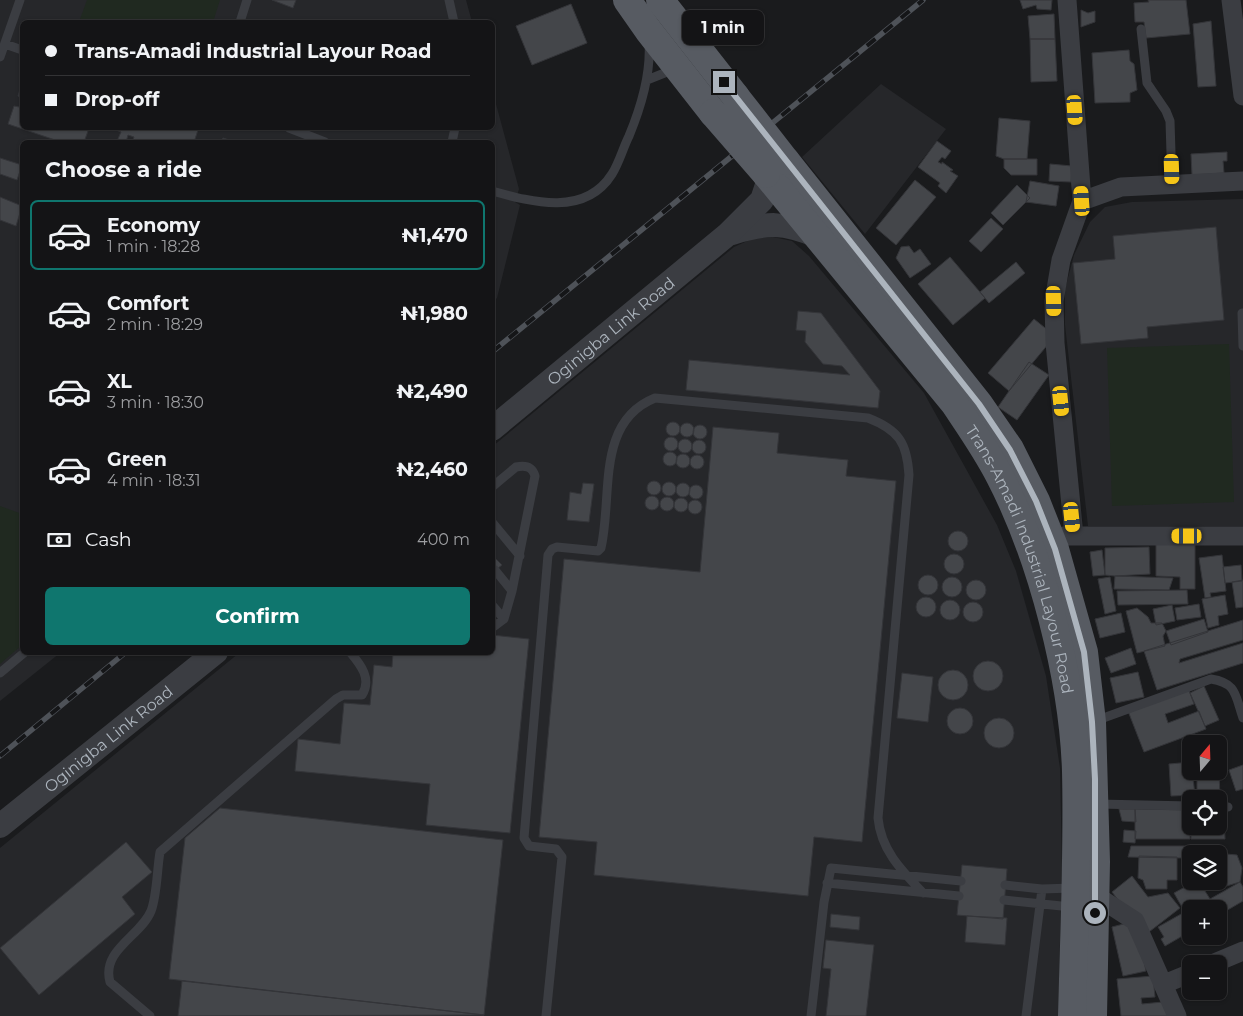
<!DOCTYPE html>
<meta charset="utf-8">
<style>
:root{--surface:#141416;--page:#1d1d1f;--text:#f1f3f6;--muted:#9d9ea1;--line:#333335;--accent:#0f766e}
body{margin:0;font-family:Montserrat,sans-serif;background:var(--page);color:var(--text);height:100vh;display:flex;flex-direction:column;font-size:19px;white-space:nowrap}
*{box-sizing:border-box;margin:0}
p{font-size:16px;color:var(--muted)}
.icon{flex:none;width:28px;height:28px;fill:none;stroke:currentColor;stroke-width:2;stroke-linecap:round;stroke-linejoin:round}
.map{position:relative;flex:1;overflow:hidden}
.details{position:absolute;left:20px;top:140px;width:475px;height:515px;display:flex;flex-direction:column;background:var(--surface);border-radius:8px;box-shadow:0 1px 4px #0004,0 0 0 1px var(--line)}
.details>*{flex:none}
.banner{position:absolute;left:20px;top:20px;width:475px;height:110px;border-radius:8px;box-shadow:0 1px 4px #0004,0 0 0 1px var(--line);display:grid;align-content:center;height:110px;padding:0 25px;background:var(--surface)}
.needle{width:32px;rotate:19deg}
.controls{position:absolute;left:1182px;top:735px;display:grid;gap:10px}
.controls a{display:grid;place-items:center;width:45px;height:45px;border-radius:8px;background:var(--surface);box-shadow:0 1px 4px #0004,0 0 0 1px var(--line);font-size:25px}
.end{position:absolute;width:22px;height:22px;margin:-11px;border:6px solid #acb4bd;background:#111;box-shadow:0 0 0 2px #111}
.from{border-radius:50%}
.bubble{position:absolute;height:35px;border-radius:8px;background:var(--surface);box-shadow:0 1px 4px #0004,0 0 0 1px var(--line);font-size:16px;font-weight:700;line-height:35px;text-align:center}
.car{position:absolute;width:15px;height:30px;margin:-15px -8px;border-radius:6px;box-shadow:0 0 4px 1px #0007;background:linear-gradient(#f5c518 24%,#345 0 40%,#f5c518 0 76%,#345 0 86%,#f5c518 0)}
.banner b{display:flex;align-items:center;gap:18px;height:48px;font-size:19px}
.banner b+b{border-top:1px solid var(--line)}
.banner i{width:12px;height:12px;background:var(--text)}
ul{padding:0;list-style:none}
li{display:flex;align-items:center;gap:15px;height:70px;margin:0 10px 8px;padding:0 15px;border:2px solid transparent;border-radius:8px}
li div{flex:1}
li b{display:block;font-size:19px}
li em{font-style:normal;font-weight:700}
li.selected{border-color:var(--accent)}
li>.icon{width:45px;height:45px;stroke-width:1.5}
h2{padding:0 25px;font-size:22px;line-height:60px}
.pay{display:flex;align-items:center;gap:12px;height:55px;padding:0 25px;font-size:19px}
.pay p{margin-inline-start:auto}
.button{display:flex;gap:10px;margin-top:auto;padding:10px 25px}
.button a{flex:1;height:58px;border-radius:8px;background:var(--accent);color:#fff;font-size:20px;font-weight:700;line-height:58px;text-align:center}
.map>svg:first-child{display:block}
</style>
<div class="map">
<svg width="1243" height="1016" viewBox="0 0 1243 1016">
<rect width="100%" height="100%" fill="#1a1b1d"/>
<path fill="#26272a" d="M 0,0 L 466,0 L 472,22 L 22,22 L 22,128 L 492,128 L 493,93 L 519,189 L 515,202 L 520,205 L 497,298 L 493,302 L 492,142 L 22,142 L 22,652 L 60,653 L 0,701 Z
M 881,84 L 946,129 L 865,234 L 802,157 Z
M 1243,199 L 1243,526 L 1088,526 L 1065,325 L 1065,289 L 1074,255 L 1090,222 L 1105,207 L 1132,202 Z
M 773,237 L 792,241 L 809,256 L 924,393 L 997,525 L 1016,571 L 1046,676 L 1060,768 L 1062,867 L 1058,1016 L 0,1016 L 0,848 L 239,653 L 492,652 L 493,446 L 734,247 L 754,238 Z"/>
<path fill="#202920" d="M 87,0 L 220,0 L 213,22 L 79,22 Z
M 1229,344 L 1234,502 L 1112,506 L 1107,348 Z
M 0,506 L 22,514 L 22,645 L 0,664 Z"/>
<path fill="#44464a" stroke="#343539" d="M 272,0 L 296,0 L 293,8 Z
M 1020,0 L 1052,0 L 1051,10 L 1037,9 L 1036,5 L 1023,9 Z
M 1148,0 L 1186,0 L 1190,34 L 1146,38 L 1144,22 L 1135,22 L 1134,3 L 1149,2 Z
M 571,4 L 587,43 L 532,65 L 516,26 Z
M 1081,10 L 1088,13 L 1095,11 L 1095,22 L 1081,27 Z
M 1054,14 L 1055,39 L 1030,39 L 1028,16 Z
M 1211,21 L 1216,86 L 1198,87 L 1193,24 Z
M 1030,39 L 1055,39 L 1057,81 L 1031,82 Z
M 1129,50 L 1130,61 L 1134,64 L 1137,90 L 1130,93 L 1130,102 L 1095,103 L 1092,53 Z
M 22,82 L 22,128 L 84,128 L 83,129 L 88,131 L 84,142 L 61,142 L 8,124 L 14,106 L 19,107 L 22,98 L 18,96 Z
M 999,118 L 1030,121 L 1027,159 L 1004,159 L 996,156 Z
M 117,128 L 191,128 L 198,130 L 194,142 L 148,142 L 143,140 L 142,142 L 132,142 L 134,137 L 128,135 L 126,142 L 111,142 L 112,140 L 117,141 L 121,132 L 116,130 Z
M 223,138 L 236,142 L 221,142 Z
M 937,141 L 951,151 L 945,159 L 942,157 L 938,162 L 942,164 L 942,162 L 953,170 L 950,171 L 958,176 L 946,193 L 938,186 L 940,183 L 918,167 Z
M 1227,152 L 1227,161 L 1223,161 L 1224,173 L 1192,175 L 1191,154 Z
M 0,158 L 22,165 L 17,180 L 0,174 Z
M 1004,159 L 1037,159 L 1037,175 L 1011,175 L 1004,168 Z
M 1050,164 L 1072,166 L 1071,182 L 1049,181 Z
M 915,180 L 936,197 L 896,245 L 876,228 Z
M 1030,181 L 1059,186 L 1056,206 L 1026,202 Z
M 1017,185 L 1030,198 L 1003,225 L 991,213 Z
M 0,197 L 22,206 L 16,226 L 0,220 Z
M 991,218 L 1003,229 L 981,252 L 969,241 Z
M 1216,227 L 1224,320 L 1147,327 L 1148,338 L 1081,344 L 1073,263 L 1115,259 L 1113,236 Z
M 909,246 L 914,253 L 920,249 L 931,264 L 910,278 L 896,258 L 901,247 Z
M 950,257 L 985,298 L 953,325 L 918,284 Z
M 1016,262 L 1025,273 L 989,303 L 980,292 Z
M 798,311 L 821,313 L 880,391 L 878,408 L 686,390 L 689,360 L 850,375 L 842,366 L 823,364 L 805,342 L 806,331 L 796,330 Z
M 1034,319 L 1055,336 L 1009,391 L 988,373 Z
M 1029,362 L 1049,375 L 1017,420 L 998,407 Z
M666 429a7 7 0 1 1 14 0a7 7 0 1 1-14 0Z
M680 430a7 7 0 1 1 14 0a7 7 0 1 1-14 0Z
M693 432a7 7 0 1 1 14 0a7 7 0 1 1-14 0Z
M 713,427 L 779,433 L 777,453 L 848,460 L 846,476 L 896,481 L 862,842 L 814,837 L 808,896 L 594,875 L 597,842 L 539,837 L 564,559 L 700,572 Z
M664 444a7 7 0 1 1 14 0a7 7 0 1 1-14 0Z
M678 446a7 7 0 1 1 14 0a7 7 0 1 1-14 0Z
M692 447a7 7 0 1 1 14 0a7 7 0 1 1-14 0Z
M663 459a7 7 0 1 1 14 0a7 7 0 1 1-14 0Z
M676 461a7 7 0 1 1 14 0a7 7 0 1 1-14 0Z
M690 462a7 7 0 1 1 14 0a7 7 0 1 1-14 0Z
M647 488a7 7 0 1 1 14 0a7 7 0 1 1-14 0Z
M662 489a7 7 0 1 1 14 0a7 7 0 1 1-14 0Z
M 583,483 L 594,484 L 589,522 L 567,520 L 570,492 L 581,494 Z
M676 490a7 7 0 1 1 14 0a7 7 0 1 1-14 0Z
M689 492a7 7 0 1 1 14 0a7 7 0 1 1-14 0Z
M645 503a7 7 0 1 1 14 0a7 7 0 1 1-14 0Z
M660 504a7 7 0 1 1 14 0a7 7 0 1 1-14 0Z
M674 505a7 7 0 1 1 14 0a7 7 0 1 1-14 0Z
M688 507a7 7 0 1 1 14 0a7 7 0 1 1-14 0Z
M948 541a10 10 0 1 1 20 0a10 10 0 1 1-20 0Z
M 1156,541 L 1195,542 L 1195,589 L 1180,589 L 1180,577 L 1156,576 Z
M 1149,547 L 1150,574 L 1115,576 L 1105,575 L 1105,548 Z
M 1102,550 L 1105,575 L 1093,576 L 1090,552 Z
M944 564a10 10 0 1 1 20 0a10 10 0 1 1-20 0Z
M 492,555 L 502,565 L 492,573 Z
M 1222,555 L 1226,591 L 1210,593 L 1211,597 L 1205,598 L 1199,558 Z
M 1241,565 L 1242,581 L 1225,583 L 1223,567 Z
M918 585a10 10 0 1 1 20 0a10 10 0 1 1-20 0Z
M 1115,576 L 1173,578 L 1169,590 L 1114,589 Z
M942 587a10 10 0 1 1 20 0a10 10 0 1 1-20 0Z
M 1110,577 L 1116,611 L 1105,614 L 1098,579 Z
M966 590a10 10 0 1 1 20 0a10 10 0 1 1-20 0Z
M 1243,580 L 1243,607 L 1236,608 L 1232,582 Z
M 1187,590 L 1188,604 L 1118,605 L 1117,591 Z
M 1225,595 L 1228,614 L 1218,616 L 1219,625 L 1208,628 L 1202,599 Z
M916 607a10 10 0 1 1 20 0a10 10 0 1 1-20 0Z
M940 610a10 10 0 1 1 20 0a10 10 0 1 1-20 0Z
M963 612a10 10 0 1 1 20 0a10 10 0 1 1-20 0Z
M 1199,604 L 1201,617 L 1177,620 L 1175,608 Z
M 1172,605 L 1175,621 L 1156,625 L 1153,609 Z
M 1137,608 L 1148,617 L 1151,623 L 1162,623 L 1166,631 L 1163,636 L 1165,646 L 1137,653 L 1126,611 Z
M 1121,613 L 1125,632 L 1100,638 L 1095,619 Z
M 1204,619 L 1208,632 L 1171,645 L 1166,631 Z
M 1243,620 L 1243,640 L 1180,659 L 1179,663 L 1243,643 L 1243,663 L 1157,690 L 1144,651 Z
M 492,635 L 529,639 L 510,833 L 426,825 L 430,784 L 295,771 L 298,739 L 340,744 L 344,703 L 370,705 L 374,665 L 392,667 L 393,652 L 492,652 Z
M 1131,648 L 1136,664 L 1111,673 L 1105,658 Z
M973 676a15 15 0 1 1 30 0a15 15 0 1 1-30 0Z
M938 685a15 15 0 1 1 30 0a15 15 0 1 1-30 0Z
M 1138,672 L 1144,697 L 1116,703 L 1110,678 Z
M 902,673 L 933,677 L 928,722 L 897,718 Z
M 1204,686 L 1219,720 L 1205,726 L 1190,693 Z
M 1188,688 L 1194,704 L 1165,714 L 1168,723 L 1199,711 L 1206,729 L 1144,752 L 1128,711 Z
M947 721a13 13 0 1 1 26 0a13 13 0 1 1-26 0Z
M984 733a15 15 0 1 1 30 0a15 15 0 1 1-30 0Z
M 1191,762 L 1195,795 L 1171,796 L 1169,764 Z
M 1243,765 L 1243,789 L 1236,791 L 1229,770 Z
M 1219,768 L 1220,801 L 1219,799 L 1197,799 L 1197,771 L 1219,771 Z
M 220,808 L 503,840 L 484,1015 L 169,979 L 185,838 Z
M 1119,809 L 1135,809 L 1136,822 L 1122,821 Z
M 1135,809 L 1190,810 L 1190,839 L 1135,839 Z
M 1191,815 L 1191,826 L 1219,826 L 1219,815 L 1224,815 L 1225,839 L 1191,839 Z
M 1124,830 L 1136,831 L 1135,843 L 1123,842 Z
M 126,842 L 152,872 L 122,897 L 135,914 L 39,995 L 0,948 Z
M 1131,846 L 1194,846 L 1194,854 L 1191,854 L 1191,867 L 1184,867 L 1184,858 L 1128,857 Z
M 1215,853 L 1237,855 L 1242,868 L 1240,882 L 1216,889 L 1213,881 L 1219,881 L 1219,854 Z
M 1139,856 L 1177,857 L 1177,880 L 1167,880 L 1167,889 L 1146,889 L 1143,880 L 1138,878 Z
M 962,865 L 1007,869 L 1003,919 L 957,915 Z
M 1132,876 L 1148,897 L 1168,893 L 1180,908 L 1145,935 L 1112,892 Z
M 1196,881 L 1205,881 L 1209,889 L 1205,891 L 1210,899 L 1240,882 L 1243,887 L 1243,901 L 1219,915 L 1219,909 L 1191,909 L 1191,923 L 1174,893 Z
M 1190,909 L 1191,931 L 1165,946 L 1161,939 L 1164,937 L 1158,927 Z
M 831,914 L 860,917 L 859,930 L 830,927 Z
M 967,916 L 1007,918 L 1005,945 L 965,942 Z
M 1135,921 L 1146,971 L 1123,976 L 1112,927 Z
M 826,940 L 874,945 L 866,1016 L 826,1016 L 831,969 L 823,968 Z
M 1153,976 L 1155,997 L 1141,998 L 1142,1004 L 1163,1002 L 1169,1016 L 1121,1016 L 1117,979 Z
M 182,981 L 484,1015 L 178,1016 Z"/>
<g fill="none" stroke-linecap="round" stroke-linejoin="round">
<path stroke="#3b3d42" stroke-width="9" d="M 449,0 L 454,22
M 240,22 L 247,0
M 1141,29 L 1147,83 L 1166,111 L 1170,121 L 1172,185
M 5,44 L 22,50
M 0,57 L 20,0
M 647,80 L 667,72 L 674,73
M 289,128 L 325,142
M 452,142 L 455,128
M 492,191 C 532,202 585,217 612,174 C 619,163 623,148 629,136 C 641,107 651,74 649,43
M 1242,313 L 1243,346
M 492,487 L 516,467 C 525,465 532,466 535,476 L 512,591 L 504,619 L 492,628
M 492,522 L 520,556
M 495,570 L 512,591
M 492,605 L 504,619
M 0,673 L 25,652
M 1095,721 L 1211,679 C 1237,683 1235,695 1243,718
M 1098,804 L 1191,806
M 1219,806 L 1228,807
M 827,883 L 959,896
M 1005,885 L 1042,889 L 1072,888
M 1004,900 L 1071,907
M 150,1016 L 110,982 C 101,950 141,936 151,911 C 157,896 157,869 160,852 L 336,699 L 343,695 L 362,695 C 372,679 361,665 350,652
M 546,1016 L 562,857 L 556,849 L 529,846 L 524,838 L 548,555 L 552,549 L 557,547 L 598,551 L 601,548 C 613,497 595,422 655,398 L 868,418 C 899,430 907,443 909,475 L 878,818 C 881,850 901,870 923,893
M 811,1016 L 824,902 L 831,868 L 961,881
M 1026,1016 L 1042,889"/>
<path stroke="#3b3d42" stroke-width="19" d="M 1067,0 L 1082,201 L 1061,260 L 1054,301 L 1055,343 L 1074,536
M 1231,0 L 1243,96
M 1082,201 L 1121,187 L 1243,181
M 1063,536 L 1243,536
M 1095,895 L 1135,921 L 1177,1016
M 1212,964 L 1243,951
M 1164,984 L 1191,973"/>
<g stroke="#3b3d42" stroke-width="24">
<path d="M 732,233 C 767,222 784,222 817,236"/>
<path id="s1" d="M 492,429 L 728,234 L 762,200 L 769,179"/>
<path id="s2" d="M 0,826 L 216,652"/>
</g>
<g stroke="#575b62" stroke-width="28">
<path d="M 627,0 L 648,30 L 713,113"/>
<path d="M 660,0 L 736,97"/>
<path d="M 786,161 L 979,404 L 1010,449 L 1036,501 L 1055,549 L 1084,652 L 1092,722 L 1096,862 L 1093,1016"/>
<path id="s3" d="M 766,174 L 954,403 C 970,427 987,451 1000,477 C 1042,558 1073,679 1076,771 C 1078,852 1074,934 1072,1016"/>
</g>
<defs>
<path id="rail" d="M 492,352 L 923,0
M 0,756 L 126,652"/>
</defs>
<use href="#rail" stroke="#4e5258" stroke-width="5.5"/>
<use href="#rail" stroke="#151618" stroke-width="4" stroke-dasharray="11" stroke-linecap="butt"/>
<path stroke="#575b62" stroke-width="28" d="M 736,97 L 786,161
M 713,113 L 766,174"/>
</g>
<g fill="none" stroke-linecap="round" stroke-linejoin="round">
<path stroke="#acb4bd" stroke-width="6" d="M 724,82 L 979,404 L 1010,450 L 1036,501 L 1055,549 L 1084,652 L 1092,722 L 1095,779 L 1095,913"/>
</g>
<g text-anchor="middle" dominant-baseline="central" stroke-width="4.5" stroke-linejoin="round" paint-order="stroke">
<g font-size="16" fill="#acb4bd" stroke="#151618">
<text stroke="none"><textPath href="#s1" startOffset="154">Oginigba Link Road</textPath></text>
<text stroke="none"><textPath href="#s3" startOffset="468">Trans-Amadi Industrial Layour Road</textPath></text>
<text stroke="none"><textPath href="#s2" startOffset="139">Oginigba Link Road</textPath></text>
</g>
</g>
</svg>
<div class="controls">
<a><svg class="needle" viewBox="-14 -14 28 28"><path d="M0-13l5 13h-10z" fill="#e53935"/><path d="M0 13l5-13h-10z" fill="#9d9ea1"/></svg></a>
<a><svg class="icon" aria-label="locate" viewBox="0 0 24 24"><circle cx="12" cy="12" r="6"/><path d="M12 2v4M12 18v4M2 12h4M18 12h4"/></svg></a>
<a><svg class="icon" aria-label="layers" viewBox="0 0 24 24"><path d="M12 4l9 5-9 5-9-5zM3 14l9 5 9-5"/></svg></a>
<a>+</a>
<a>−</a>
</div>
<i class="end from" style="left:1095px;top:913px"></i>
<i class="end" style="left:724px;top:82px"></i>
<div class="bubble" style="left:682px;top:10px;width:82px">1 min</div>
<i class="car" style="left:1075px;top:110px;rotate:176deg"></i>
<i class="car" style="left:1172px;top:169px;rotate:178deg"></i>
<i class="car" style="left:1082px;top:201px;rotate:356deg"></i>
<i class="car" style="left:1054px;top:301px;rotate:178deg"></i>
<i class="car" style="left:1061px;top:401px;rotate:174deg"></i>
<i class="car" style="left:1072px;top:517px;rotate:174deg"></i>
<i class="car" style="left:1187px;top:536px;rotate:270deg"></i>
<div class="banner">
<b><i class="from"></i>Trans-Amadi Industrial Layour Road</b>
<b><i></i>Drop-off</b>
</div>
<section class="details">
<h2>Choose a ride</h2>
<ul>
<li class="selected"><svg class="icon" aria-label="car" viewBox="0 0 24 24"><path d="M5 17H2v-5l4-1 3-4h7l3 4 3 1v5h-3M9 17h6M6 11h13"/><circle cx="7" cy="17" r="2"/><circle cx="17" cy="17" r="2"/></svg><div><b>Economy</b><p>1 min · 18:28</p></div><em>₦1,470</em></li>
<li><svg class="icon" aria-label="car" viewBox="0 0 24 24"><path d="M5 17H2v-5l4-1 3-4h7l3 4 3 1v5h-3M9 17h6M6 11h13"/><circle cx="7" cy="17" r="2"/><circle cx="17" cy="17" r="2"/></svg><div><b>Comfort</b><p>2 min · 18:29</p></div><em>₦1,980</em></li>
<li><svg class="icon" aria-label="car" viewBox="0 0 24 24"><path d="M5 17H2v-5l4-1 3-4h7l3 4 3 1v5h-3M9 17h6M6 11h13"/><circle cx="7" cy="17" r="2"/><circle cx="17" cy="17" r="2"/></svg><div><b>XL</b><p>3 min · 18:30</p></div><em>₦2,490</em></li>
<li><svg class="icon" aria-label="car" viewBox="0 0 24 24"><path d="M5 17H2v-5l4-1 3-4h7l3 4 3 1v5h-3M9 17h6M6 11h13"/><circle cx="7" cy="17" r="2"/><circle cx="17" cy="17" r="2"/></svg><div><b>Green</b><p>4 min · 18:31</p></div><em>₦2,460</em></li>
</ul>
<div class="pay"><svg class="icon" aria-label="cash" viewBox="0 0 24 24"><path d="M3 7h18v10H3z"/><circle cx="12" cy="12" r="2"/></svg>Cash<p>400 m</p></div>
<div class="button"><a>Confirm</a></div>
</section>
</div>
